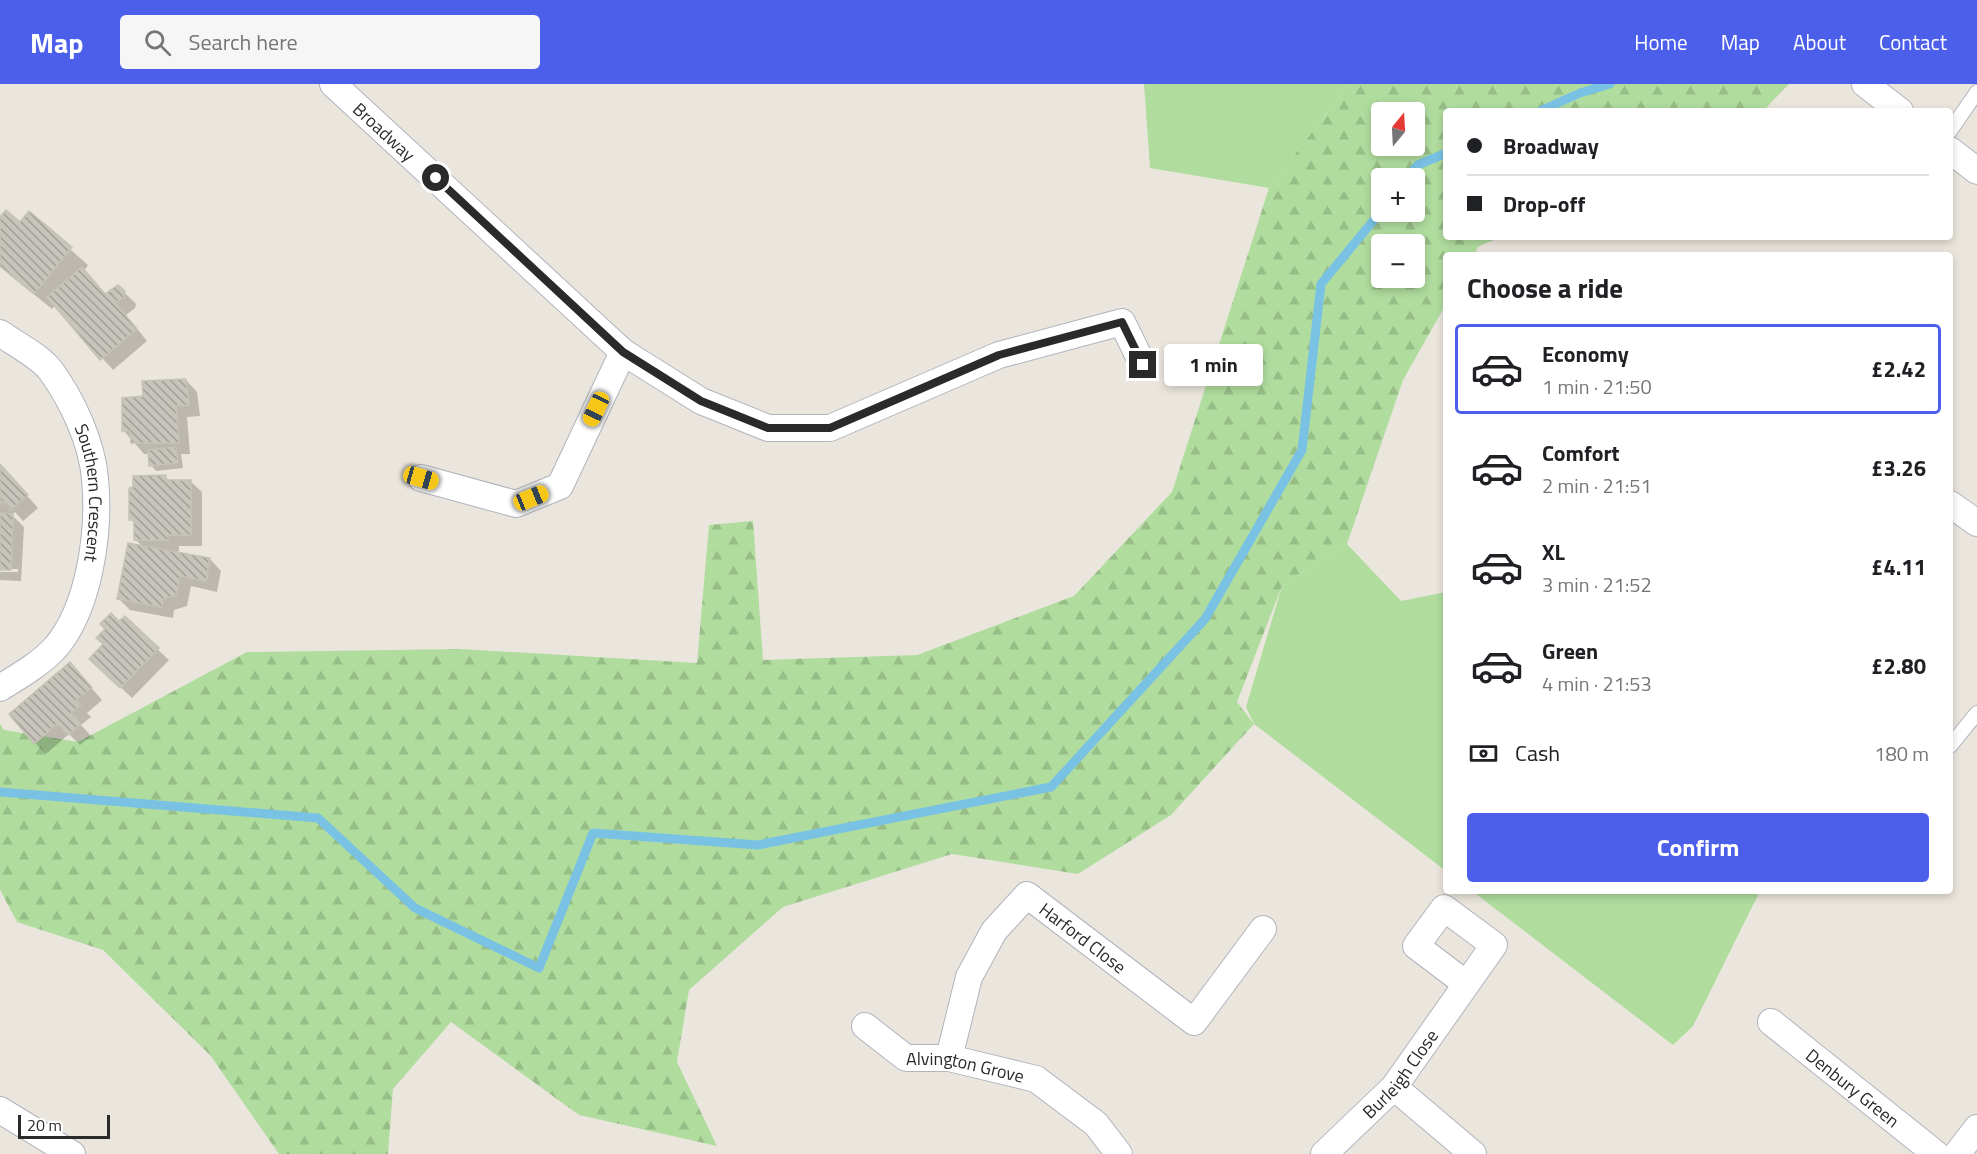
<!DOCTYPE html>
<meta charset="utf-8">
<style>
:root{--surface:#fff;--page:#f6f6f6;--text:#202124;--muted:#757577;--line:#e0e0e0;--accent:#4b5feb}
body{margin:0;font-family:"Titillium Web",sans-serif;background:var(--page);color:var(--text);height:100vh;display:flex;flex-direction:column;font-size:22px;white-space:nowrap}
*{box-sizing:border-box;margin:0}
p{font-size:20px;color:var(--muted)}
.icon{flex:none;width:33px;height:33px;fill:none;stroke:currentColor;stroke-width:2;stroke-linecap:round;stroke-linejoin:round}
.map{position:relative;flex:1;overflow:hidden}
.side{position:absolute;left:1443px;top:168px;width:510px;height:642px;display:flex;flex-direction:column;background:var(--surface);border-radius:6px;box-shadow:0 3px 9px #0003}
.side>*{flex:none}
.banner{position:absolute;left:1443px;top:24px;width:510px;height:132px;border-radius:6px;box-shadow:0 3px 9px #0003;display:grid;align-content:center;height:132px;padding:0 24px;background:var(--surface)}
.needle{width:39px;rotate:18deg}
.controls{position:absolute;left:1371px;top:18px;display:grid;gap:12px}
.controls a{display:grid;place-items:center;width:54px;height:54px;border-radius:6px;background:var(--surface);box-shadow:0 3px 9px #0003;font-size:30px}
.scale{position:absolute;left:18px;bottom:15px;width:92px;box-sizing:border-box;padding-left:6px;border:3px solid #2a2a2a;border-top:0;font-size:16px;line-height:21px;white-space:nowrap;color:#2a2a2a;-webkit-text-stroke:4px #fff;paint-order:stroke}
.end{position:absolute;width:27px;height:27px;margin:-14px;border:8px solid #2a2a2a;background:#fff;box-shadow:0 0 0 3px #fff}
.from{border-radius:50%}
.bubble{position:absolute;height:42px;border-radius:6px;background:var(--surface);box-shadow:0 3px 9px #0003;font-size:20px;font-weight:700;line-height:42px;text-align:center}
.car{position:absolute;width:18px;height:36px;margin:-18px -9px;border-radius:8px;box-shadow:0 0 4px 2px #0007;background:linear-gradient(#f5c518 24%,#345 0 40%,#f5c518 0 76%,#345 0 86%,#f5c518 0)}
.banner b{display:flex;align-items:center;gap:21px;height:57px;font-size:22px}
.banner b+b{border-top:2px solid var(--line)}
.banner i{width:15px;height:15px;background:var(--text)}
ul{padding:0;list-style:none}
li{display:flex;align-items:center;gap:18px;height:90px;margin:0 12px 9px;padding:0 12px;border:3px solid transparent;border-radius:6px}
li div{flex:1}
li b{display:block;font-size:22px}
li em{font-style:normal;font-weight:700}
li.selected{border-color:var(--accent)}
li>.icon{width:54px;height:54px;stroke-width:1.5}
h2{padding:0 24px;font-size:27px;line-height:72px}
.pay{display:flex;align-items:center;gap:15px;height:66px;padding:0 24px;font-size:22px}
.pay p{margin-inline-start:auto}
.button{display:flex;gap:12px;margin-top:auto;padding:12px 24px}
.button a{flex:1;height:69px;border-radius:6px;background:var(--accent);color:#fff;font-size:24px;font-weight:700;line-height:69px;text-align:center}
header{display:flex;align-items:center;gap:36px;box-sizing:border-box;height:84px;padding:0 30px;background:var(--accent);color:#fff}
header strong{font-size:28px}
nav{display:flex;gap:33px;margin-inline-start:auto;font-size:21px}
.search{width:420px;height:54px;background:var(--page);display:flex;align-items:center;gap:15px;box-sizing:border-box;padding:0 21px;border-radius:6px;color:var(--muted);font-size:22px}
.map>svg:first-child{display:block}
</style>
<header>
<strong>Map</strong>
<div class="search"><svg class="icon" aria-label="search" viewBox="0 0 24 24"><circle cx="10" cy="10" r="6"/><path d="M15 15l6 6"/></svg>Search here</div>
<nav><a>Home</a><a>Map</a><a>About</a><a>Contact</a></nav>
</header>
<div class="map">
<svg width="1977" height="1070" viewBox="0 0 1977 1070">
<defs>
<pattern id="forest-firs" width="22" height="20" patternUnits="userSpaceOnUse" patternTransform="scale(1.5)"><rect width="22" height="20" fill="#b0dd9e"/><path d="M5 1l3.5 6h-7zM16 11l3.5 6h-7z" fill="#98be88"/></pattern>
<pattern id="building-back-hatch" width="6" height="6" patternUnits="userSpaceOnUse" patternTransform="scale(1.5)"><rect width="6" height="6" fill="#c7c4bc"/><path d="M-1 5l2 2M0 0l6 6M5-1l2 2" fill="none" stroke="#a29f99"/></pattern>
</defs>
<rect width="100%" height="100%" fill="#ebe6dd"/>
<path fill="#b0dd9e" d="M 1144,0 L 1349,0 L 1269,104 L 1150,84 Z
M 1347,460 L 1401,517 L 1446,508 L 1446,787 L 1254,640 L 1246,623 L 1282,502 Z
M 1472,807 L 1760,807 L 1693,942 L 1673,961 Z"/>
<path fill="url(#forest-firs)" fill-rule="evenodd" d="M 1349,0 L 1789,0 L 1763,27 L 1446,27 L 1446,153 L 1499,153 L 1478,163 L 1474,171 L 1446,171 L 1446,220 L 1403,296 L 1347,460 L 1282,502 L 1237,618 L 1254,640 L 1171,731 L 1078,790 L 952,770 L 783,823 L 689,906 L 677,978 L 717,1062 L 579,1031 L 451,938 L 393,1005 L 388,1070 L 279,1070 L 210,971 L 103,866 L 17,838 L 0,806 L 0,640 L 4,646 L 78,658 L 247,568 L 460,565 L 697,579 L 709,441 L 753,437 L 763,576 L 917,571 L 1074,512 L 1172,408 L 1269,104 ZM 1382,28 L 1414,28 L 1414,62 L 1382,62 ZM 1382,94 L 1414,94 L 1414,128 L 1382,128 ZM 1382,160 L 1414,160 L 1414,194 L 1382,194 Z"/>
<path fill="#0003" d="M 29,129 L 88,181 L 84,187 L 106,211 L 124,208 L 136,220 L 135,224 L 126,231 L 147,257 L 113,286 L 55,221 L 52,225 L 0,183 L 0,133 L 21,140 Z
M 186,296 L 197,308 L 200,332 L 187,333 L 190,370 L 181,370 L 183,384 L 156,387 L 151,381 L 150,370 L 144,370 L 124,347 L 145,313 Z
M 0,381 L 38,424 L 23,437 L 15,428 L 12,431 L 24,443 L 21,497 L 0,496 L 0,488 L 18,488 L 18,485 L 0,485 Z
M 165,393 L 170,397 L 190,397 L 202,408 L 202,462 L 179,462 L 179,467 L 171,468 L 210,475 L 221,487 L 217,508 L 191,502 L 187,522 L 174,526 L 173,534 L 130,526 L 119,515 L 143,463 L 135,455 L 135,440 L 131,435 Z
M 105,560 L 157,565 L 169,576 L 132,614 L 102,586 Z
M 81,592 L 102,616 L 87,629 L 91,633 L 81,641 L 91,652 L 80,661 L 69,650 L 46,670 L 35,659 Z"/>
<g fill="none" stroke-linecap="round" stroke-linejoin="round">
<path stroke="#79c2e4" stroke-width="9" d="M 1540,27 L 1580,9 L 1610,0
M 1407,94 L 1418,81 L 1446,69
M 0,708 L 318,734 L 415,824 L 539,884 L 593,749 L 758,761 L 1051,703 L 1205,535 L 1302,366 L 1321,200 L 1382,126"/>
</g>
<path fill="url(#building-back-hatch)" stroke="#c6c2b7" stroke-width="1.5" d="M 6,126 L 20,138 L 29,127 L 72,163 L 34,210 L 0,182 L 0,133 Z
M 82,183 L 105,210 L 118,201 L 125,207 L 124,213 L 115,219 L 137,245 L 100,276 L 47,213 Z
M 186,295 L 189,321 L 176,322 L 179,359 L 131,359 L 130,347 L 122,347 L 122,314 L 143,312 L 142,297 Z
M 176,363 L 178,379 L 149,382 L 148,366 Z
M 0,380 L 28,411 L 11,426 L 3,417 L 0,420 Z
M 166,391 L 166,396 L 191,396 L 191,451 L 168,451 L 168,456 L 134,456 L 134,436 L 129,436 L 129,404 L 133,403 L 133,392 Z
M 0,429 L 13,430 L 11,486 L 0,486 Z
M 128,459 L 210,474 L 206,497 L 180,492 L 176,511 L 163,515 L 162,523 L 117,515 Z
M 111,529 L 119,537 L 125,532 L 159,564 L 120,604 L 89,575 L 103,560 L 96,554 L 105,545 L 100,540 Z
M 70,578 L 92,604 L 76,616 L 81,621 L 71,629 L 81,640 L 68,651 L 58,639 L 34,660 L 9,630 Z"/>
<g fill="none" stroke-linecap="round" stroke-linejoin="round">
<defs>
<path id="service" d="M 1950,47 L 1977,8
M 1950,662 L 1977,629"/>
<g id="minor">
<path id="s1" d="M 333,0 L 623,268 L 701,317 L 768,344 L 830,344 L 999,271 L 1122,238 L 1143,281"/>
<path d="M 1865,0 L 1900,27"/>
<path d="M 1950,66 L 1977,87"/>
<path id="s2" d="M 0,249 C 15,260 40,272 51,287 C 72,316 92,358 95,395 C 100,446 90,524 55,564 C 39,581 19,592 0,604"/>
<path d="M 421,394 L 516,420 L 560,402 L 623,268"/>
<path d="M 1950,420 L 1977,439"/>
<path id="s3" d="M 1771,938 L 1936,1070"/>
<path id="s4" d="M 865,942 L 906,974 L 949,974 L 1036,995 L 1096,1040 L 1119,1070"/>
<path id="s5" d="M 949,974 L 969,893 L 994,847 L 1027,811 L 1194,938 L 1263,845"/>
<path d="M 1394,1003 L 1473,1070"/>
<path d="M 0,1026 L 72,1070"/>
<path id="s6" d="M 1324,1070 L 1394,1003 L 1494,861 L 1444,824 L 1416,862 L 1465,899"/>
<path d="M 1957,1070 L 1977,1044"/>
</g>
</defs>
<use href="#service" stroke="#b1b3bd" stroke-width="16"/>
<use href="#minor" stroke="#b1b3bd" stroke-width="28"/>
<use href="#service" stroke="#fff" stroke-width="14"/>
<use href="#minor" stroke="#fff" stroke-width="26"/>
</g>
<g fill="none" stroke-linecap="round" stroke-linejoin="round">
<path stroke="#2a2a2a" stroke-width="8" d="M 436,94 L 623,268 L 701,317 L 768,344 L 830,344 L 999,271 L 1122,238 L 1143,281"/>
</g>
<g text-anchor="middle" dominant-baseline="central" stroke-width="6" stroke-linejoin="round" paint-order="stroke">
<g font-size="18" fill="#2a2a2a" stroke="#fff">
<text stroke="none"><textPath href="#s1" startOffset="70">Broadway</textPath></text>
<text stroke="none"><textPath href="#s2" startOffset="195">Southern Crescent</textPath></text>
<text stroke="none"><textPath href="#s5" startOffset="255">Harford Close</textPath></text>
<text stroke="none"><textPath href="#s4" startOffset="112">Alvington Grove</textPath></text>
<text stroke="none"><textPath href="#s6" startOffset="111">Burleigh Close</textPath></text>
<text stroke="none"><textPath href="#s3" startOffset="105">Denbury Green</textPath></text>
</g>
</g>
</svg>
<div class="controls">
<a><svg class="needle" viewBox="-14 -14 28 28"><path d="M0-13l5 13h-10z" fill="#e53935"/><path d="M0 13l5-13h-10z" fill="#757577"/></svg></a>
<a>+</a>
<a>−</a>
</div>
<div class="scale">20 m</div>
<i class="end from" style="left:436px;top:94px"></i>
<i class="end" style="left:1143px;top:281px"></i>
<div class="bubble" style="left:1164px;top:260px;width:99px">1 min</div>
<i class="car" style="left:596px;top:325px;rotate:205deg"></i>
<i class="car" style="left:421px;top:394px;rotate:106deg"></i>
<i class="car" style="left:531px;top:414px;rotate:68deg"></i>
<div class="banner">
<b><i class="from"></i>Broadway</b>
<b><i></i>Drop-off</b>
</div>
<section class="side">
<h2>Choose a ride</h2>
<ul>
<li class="selected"><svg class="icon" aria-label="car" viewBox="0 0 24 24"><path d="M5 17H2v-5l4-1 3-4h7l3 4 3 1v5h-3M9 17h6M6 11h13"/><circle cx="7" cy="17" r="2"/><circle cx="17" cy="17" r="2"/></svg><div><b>Economy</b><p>1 min · 21:50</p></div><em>£2.42</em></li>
<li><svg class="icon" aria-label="car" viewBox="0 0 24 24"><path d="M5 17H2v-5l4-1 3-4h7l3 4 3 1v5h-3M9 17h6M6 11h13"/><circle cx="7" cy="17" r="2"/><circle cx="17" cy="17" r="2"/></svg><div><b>Comfort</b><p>2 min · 21:51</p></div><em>£3.26</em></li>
<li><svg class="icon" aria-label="car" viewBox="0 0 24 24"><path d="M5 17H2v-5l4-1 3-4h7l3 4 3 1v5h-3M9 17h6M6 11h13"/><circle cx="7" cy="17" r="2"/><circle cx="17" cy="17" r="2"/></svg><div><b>XL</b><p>3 min · 21:52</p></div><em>£4.11</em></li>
<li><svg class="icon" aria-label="car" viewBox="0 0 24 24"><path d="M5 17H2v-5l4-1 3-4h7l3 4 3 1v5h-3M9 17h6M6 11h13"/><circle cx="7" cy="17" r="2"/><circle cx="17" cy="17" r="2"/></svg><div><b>Green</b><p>4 min · 21:53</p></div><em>£2.80</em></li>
</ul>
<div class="pay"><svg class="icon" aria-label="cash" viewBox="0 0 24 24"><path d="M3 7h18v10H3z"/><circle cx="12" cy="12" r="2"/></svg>Cash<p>180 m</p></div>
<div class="button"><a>Confirm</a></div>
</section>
</div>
